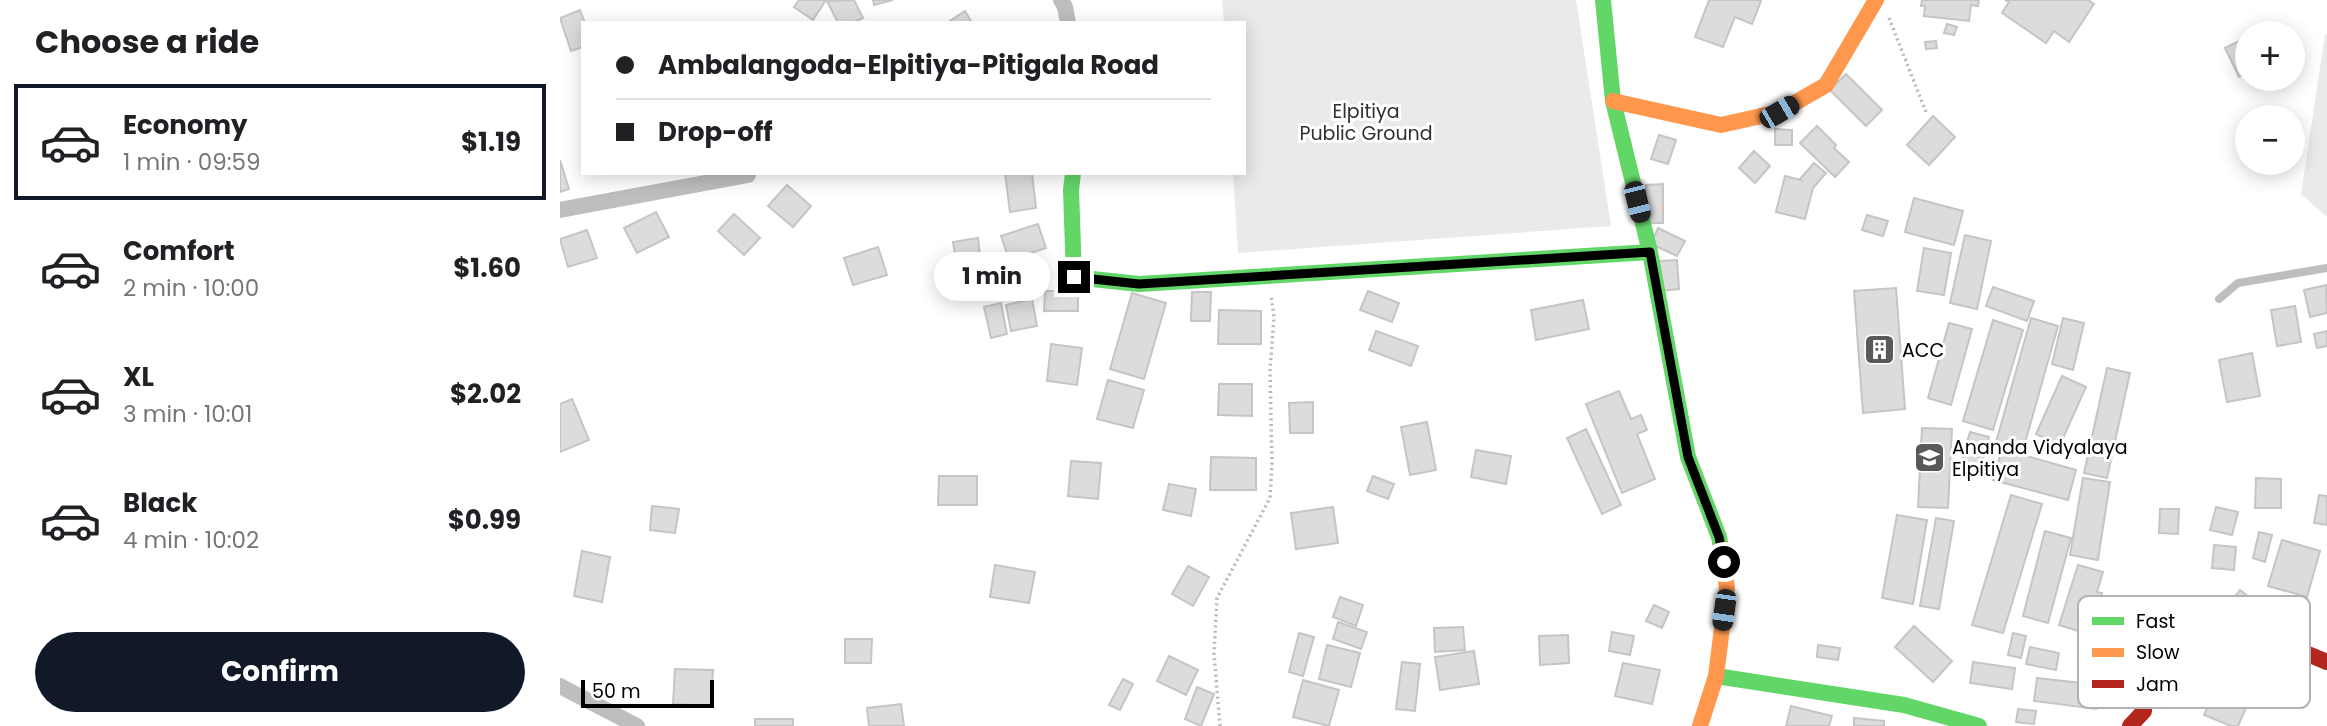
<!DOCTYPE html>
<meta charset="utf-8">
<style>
:root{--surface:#fff;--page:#f6f6f6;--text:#202124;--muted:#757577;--line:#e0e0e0;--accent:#111827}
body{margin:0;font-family:Poppins,sans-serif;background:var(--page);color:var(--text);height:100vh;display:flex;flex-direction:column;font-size:26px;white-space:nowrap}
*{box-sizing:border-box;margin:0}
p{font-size:23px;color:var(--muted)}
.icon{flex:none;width:38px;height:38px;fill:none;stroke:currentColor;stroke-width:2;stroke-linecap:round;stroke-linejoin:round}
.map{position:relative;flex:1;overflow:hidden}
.panel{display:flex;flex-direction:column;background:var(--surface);width:560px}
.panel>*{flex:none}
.top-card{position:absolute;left:21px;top:21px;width:665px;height:154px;border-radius:0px;box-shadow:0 4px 18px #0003;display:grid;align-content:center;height:154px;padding:0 35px;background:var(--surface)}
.tools{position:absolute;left:1675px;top:21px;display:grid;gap:14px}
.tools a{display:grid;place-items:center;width:70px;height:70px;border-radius:50%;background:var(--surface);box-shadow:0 4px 18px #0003;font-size:35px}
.scale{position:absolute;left:21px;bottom:18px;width:133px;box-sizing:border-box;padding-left:7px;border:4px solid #000;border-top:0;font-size:19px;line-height:24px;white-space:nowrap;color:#000;-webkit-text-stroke:5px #fff;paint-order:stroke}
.end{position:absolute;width:32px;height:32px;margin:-16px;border:9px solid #000;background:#fff;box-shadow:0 0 0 4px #fff}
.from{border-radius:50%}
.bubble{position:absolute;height:49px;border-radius:24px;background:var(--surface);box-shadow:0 4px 18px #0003;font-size:23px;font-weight:700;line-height:49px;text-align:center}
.car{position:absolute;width:21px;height:42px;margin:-21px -10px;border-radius:9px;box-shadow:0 0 5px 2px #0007;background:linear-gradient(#222 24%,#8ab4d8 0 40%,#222 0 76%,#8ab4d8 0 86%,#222 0)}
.top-card b{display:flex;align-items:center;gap:24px;height:66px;font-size:26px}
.top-card b+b{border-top:2px solid var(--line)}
.top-card i{width:18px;height:18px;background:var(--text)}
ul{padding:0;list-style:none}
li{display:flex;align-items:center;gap:21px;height:116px;margin:0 14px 10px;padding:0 21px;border:4px solid transparent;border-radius:0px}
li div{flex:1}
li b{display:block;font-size:26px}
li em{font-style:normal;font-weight:700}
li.selected{border-color:var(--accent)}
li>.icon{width:63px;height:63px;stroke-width:1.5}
h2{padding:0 35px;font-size:32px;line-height:84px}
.primary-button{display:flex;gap:14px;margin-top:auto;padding:14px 35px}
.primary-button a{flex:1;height:80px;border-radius:42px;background:var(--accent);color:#fff;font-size:28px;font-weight:700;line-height:80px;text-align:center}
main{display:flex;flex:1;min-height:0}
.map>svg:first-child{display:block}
</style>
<main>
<section class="panel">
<h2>Choose a ride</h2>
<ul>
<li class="selected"><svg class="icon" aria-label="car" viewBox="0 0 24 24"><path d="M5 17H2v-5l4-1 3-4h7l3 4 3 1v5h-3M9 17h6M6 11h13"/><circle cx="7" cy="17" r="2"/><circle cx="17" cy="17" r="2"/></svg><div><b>Economy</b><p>1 min · 09:59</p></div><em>$1.19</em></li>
<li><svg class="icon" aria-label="car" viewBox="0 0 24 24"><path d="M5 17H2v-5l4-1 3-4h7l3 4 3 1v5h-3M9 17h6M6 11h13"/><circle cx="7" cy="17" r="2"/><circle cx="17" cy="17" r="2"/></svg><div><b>Comfort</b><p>2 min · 10:00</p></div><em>$1.60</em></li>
<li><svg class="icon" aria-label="car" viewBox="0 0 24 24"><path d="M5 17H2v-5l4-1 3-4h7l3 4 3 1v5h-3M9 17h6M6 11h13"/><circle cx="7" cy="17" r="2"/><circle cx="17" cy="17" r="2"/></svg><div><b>XL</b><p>3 min · 10:01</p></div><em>$2.02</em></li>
<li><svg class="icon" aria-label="car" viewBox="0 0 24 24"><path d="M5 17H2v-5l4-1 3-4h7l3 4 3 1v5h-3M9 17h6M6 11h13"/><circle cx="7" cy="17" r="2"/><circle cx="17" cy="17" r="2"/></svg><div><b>Black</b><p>4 min · 10:02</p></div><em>$0.99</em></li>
</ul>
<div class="primary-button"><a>Confirm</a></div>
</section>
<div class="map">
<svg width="1767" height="726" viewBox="0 0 1767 726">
<rect width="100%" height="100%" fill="#fff"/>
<path fill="#eaeaea" d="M 662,0 L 1016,0 L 1051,226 L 678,253 L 673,173 L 684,173 L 684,23 L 664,23 Z
M 1765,35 L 1767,35 L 1767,217 L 1741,194 Z"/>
<path fill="#dcdcdc" stroke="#c5c5c5" stroke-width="2" d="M 239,0 L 266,0 L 253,20 L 234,7 Z
M 294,0 L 303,18 L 292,23 L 278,23 L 267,1 Z
M 313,0 L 333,0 L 314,5 Z
M 1149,0 L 1198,0 L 1201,1 L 1192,24 L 1175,17 L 1163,47 L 1135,37 Z
M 1362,0 L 1419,0 L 1418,6 L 1411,5 L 1409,21 L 1364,16 L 1365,6 L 1361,6 Z
M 1445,0 L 1528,0 L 1534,4 L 1509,42 L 1494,31 L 1486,43 L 1442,13 L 1449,2 Z
M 20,10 L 25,23 L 23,23 L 23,47 L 11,51 L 0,18 Z
M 405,11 L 412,23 L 387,23 Z
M 1715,23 L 1720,33 L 1695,33 Z
M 1387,24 L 1397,27 L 1394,35 L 1384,33 Z
M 1687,37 L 1687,73 L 1679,77 L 1665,48 Z
M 1376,41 L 1377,48 L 1366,49 L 1365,42 Z
M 1286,74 L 1322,110 L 1306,126 L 1270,90 Z
M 1691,79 L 1708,79 L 1694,86 Z
M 1373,116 L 1395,137 L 1369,165 L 1347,145 Z
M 1257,126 L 1276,145 L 1274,148 L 1289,162 L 1275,177 L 1240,143 Z
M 1215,129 L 1232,130 L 1232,145 L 1215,145 Z
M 1099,135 L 1116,140 L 1108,164 L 1091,159 Z
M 1194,151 L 1210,166 L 1195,183 L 1179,168 Z
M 0,160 L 9,189 L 0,192 Z
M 1254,163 L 1266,173 L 1253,188 L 1245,219 L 1216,212 L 1225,176 L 1241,180 L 1240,179 Z
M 445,173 L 472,173 L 476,208 L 450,212 Z
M 1103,184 L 1103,223 L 1086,223 L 1086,185 Z
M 227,185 L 251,206 L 233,227 L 208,206 Z
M 1354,198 L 1403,211 L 1394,245 L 1345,232 Z
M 96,212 L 109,237 L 77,253 L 64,228 Z
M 174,214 L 200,238 L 184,255 L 158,231 Z
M 1307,215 L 1328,221 L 1323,236 L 1302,230 Z
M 478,224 L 486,248 L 449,260 L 441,236 Z
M 1098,228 L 1125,241 L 1117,256 L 1091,244 Z
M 27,230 L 37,258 L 8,267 L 0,239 Z
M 1405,235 L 1431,241 L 1417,309 L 1390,303 Z
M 418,238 L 421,265 L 397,268 L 393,242 Z
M 318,247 L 327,275 L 293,285 L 284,258 Z
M 1364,248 L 1391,253 L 1384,295 L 1357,291 Z
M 1117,260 L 1119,289 L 1101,291 L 1099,261 Z
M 1766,285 L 1767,313 L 1750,317 L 1744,290 Z
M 1433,287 L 1474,301 L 1467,321 L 1426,306 Z
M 1336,288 L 1345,409 L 1303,413 L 1294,291 Z
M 1336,288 L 1345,409 L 1303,413 L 1294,291 Z
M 485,291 L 518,291 L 518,311 L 484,311 Z
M 808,291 L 839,303 L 832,322 L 800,310 Z
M 632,292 L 651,292 L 650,321 L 631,321 Z
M 572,293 L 606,303 L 584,379 L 550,369 Z
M 472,299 L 477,326 L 451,331 L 446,305 Z
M 1023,300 L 1029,329 L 976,340 L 971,310 Z
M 441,303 L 447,334 L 431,338 L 424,307 Z
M 1735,306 L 1741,342 L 1717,346 L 1711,310 Z
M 659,310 L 701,311 L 701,344 L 658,344 Z
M 1471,318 L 1498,326 L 1463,450 L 1436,442 Z
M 1503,318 L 1524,323 L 1513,370 L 1492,364 Z
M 1433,320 L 1463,330 L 1433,430 L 1403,421 Z
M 1389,323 L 1412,329 L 1391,405 L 1368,398 Z
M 816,331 L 858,346 L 851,366 L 809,350 Z
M 1767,331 L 1767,346 L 1757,348 L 1754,334 Z
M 491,344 L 522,348 L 517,385 L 487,381 Z
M 1692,353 L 1700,396 L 1667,402 L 1659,360 Z
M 1547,368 L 1570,373 L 1547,478 L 1524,473 Z
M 1502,376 L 1526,387 L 1500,445 L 1476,434 Z
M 548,380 L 584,390 L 573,428 L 537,419 Z
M 659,384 L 692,384 L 692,416 L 658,415 Z
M 1059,391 L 1071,419 L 1081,415 L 1087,430 L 1077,434 L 1095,479 L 1062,493 L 1026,404 Z
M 12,399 L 29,440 L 0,452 L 0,404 Z
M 753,402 L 753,433 L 730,433 L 729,403 Z
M 867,422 L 876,470 L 850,475 L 841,427 Z
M 1362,428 L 1392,429 L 1388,508 L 1358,507 Z
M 1026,429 L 1061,505 L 1042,514 L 1007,438 Z
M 1410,432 L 1429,437 L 1420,469 L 1401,463 Z
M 1442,449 L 1516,470 L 1508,500 L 1433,480 Z
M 916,450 L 951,456 L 946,484 L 911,477 Z
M 651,457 L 696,458 L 696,490 L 650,490 Z
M 511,461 L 541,463 L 538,499 L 508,496 Z
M 379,476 L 417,476 L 417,505 L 378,505 Z
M 813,476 L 834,484 L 828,499 L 807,491 Z
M 1523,478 L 1550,482 L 1538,560 L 1510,555 Z
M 1696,478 L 1721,479 L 1721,508 L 1695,508 Z
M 609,484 L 636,489 L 631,516 L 603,510 Z
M 1451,495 L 1482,504 L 1443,633 L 1412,625 Z
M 1759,495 L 1767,496 L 1767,525 L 1754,523 Z
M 92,506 L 119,509 L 115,533 L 90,530 Z
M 773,507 L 778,543 L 736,549 L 731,513 Z
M 1656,507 L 1678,512 L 1672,535 L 1650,530 Z
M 1600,509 L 1619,509 L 1618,534 L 1599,533 Z
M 1337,515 L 1367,520 L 1353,604 L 1322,598 Z
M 1376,518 L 1394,521 L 1379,609 L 1360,606 Z
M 1485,531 L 1511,538 L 1488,623 L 1463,616 Z
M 1699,532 L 1712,535 L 1705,562 L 1693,558 Z
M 1722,540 L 1760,551 L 1747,597 L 1708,586 Z
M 1654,545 L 1676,547 L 1674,570 L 1652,568 Z
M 22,551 L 50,557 L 42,602 L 14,596 Z
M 435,565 L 475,572 L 469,603 L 430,597 Z
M 1518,565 L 1543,572 L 1537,592 L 1542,593 L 1533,619 L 1530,618 L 1525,633 L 1499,625 Z
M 628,566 L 649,577 L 633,606 L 612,594 Z
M 1680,590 L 1701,606 L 1688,623 L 1667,607 Z
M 780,597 L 803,605 L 796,626 L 773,617 Z
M 1094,605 L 1109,612 L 1102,628 L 1086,621 Z
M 778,622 L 807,632 L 801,649 L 773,639 Z
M 1354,626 L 1392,661 L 1373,682 L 1335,647 Z
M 903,627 L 905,650 L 875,652 L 874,628 Z
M 1531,631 L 1563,641 L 1549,682 L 1518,672 Z
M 1052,632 L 1074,636 L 1070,655 L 1049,651 Z
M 739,633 L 754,637 L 743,676 L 729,672 Z
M 1453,633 L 1466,636 L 1461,658 L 1448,655 Z
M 1008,635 L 1009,663 L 980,665 L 979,636 Z
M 285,639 L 312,639 L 311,663 L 285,663 Z
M 767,645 L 800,653 L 791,687 L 759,679 Z
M 1258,645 L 1280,648 L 1278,660 L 1257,657 Z
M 1470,647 L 1499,653 L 1496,670 L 1466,664 Z
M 914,651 L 919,684 L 880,690 L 875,657 Z
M 609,656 L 638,670 L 626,695 L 597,681 Z
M 842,662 L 860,664 L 855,711 L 836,709 Z
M 1413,662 L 1455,668 L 1452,689 L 1410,683 Z
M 1063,663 L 1100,670 L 1092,704 L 1055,696 Z
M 115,669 L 153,670 L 151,706 L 113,704 Z
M 1477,678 L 1539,685 L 1536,709 L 1474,701 Z
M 563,679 L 573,684 L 560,710 L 549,705 Z
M 743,680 L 779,690 L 769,726 L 733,717 Z
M 637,687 L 654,694 L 641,726 L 625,719 Z
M 1656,687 L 1689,701 L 1678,726 L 1671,726 L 1644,715 Z
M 341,704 L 344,726 L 309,726 L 307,708 Z
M 1231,706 L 1272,716 L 1269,726 L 1226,726 Z
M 1458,709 L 1476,711 L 1474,724 L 1456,722 Z
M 1294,718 L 1324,721 L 1324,726 L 1294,726 Z
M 195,719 L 233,719 L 233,726 L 195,726 Z"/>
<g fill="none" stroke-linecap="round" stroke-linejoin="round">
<path stroke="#b8b8b8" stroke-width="3.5" stroke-dasharray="2 3.5" stroke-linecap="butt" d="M 1329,18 L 1366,112
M 660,726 L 654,654 L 657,598 L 710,498 L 712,463 L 710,370 L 714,317 L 711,295"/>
<path stroke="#bebebe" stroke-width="8" d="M 1659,299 L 1678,283 L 1767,268"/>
<path stroke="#bebebe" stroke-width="16" d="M 501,0 L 505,7 L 508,23
M 0,210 L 188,175
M 0,686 L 77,726"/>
<path stroke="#63d668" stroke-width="16" d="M 1043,0 L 1053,101 L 1090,252 L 1128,457 L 1159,537 L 1161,548
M 513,173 L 511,190 L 514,277 L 579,284 L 1090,252
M 1156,676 L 1344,705 L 1419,726"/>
<path stroke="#ff974d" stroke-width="16" d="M 1053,101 L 1161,125 L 1219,112 L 1266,85 L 1316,0
M 1140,726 L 1156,676 L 1167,588 L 1161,548"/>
<path stroke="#b3261e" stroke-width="16" d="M 1570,726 L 1584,711 L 1585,666 L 1594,650 L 1658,633 L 1705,636 L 1767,662"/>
</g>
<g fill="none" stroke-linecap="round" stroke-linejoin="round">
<path stroke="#000" stroke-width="9" d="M 514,277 L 579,284 L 1090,252 L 1128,457 L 1159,537 L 1164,562"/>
</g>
<defs>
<symbol id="building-square" viewBox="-11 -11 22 22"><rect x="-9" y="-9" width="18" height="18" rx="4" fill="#595959" stroke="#fff"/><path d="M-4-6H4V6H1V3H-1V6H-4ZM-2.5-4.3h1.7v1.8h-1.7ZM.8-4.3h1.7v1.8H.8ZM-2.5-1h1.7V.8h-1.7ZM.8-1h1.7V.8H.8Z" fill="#fff"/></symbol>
<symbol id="school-square" viewBox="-11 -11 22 22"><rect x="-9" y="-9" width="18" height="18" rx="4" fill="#595959" stroke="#fff"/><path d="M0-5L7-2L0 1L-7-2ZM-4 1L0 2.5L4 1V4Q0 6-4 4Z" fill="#fff"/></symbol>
</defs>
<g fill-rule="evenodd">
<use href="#building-square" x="1302" y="332" width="35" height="35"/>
<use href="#school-square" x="1352" y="440" width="35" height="35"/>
</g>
<g text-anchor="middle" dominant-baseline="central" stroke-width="6" stroke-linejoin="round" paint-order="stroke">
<g font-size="19" fill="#2f2f2f" stroke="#fff">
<text x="806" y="111">Elpitiya<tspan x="806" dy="22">Public Ground</tspan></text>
</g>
<g font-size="19" fill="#000" stroke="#fff" text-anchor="start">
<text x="1342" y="350">ACC</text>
<text x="1392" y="447">Ananda Vidyalaya<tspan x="1392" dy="22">Elpitiya</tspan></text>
</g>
</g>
<rect x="1518" y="596" width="232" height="112" rx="10" fill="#fff" stroke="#b2b2b2" stroke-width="2"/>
<rect x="1532" y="617" width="32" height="8" fill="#63d668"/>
<rect x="1532" y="648" width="32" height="9" fill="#ff974d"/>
<rect x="1532" y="680" width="32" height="8" fill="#b3261e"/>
<g font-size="19" fill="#000">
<text x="1576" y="628">Fast</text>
<text x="1576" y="659">Slow</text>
<text x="1576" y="691">Jam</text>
</g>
</svg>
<div class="tools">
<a>+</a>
<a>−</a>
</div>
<div class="scale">50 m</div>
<i class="end from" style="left:1164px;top:562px"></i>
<i class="end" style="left:514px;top:277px"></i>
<div class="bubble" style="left:374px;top:252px;width:116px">1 min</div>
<i class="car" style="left:1219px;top:112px;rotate:60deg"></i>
<i class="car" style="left:1077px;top:202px;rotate:166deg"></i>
<i class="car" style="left:1164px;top:610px;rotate:188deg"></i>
<div class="top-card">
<b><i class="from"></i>Ambalangoda-Elpitiya-Pitigala Road</b>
<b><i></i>Drop-off</b>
</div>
</div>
</main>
